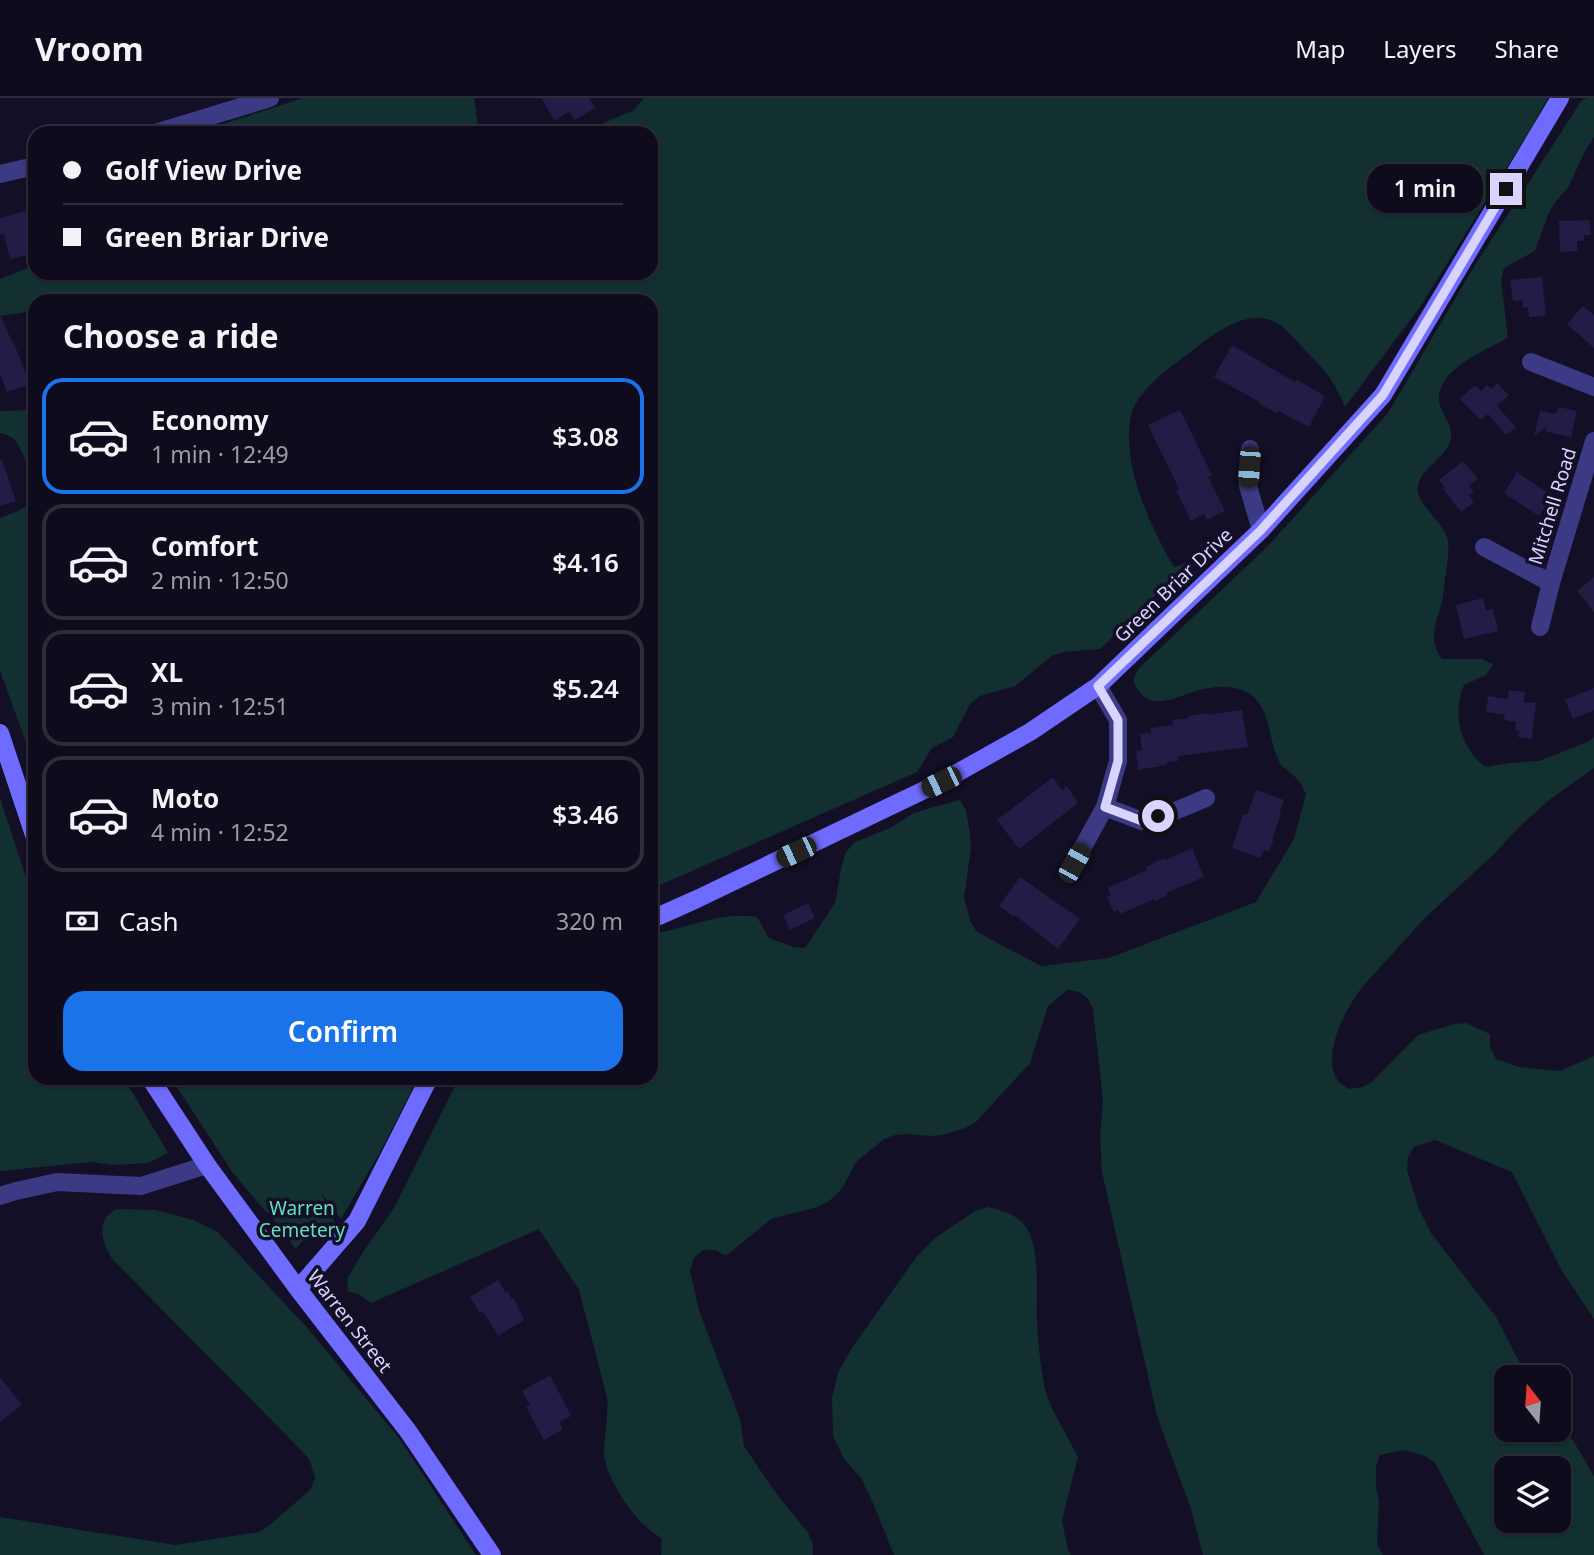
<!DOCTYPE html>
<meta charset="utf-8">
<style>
:root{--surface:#0e0b1c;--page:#171425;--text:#f1f3f6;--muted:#9b9ba3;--line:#2e2b3b;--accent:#1a73e8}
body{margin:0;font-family:"Noto Sans",sans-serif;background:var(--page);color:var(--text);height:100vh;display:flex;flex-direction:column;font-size:26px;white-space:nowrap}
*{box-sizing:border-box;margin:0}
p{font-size:23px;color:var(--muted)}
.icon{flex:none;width:38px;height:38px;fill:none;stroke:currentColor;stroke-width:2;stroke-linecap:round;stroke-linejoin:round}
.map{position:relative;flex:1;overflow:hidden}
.side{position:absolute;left:28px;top:196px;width:630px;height:791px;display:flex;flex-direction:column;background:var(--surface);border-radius:21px;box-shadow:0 2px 5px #0004,0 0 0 2px var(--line)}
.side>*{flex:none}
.guide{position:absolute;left:28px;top:28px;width:630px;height:154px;border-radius:21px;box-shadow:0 2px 5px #0004,0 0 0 2px var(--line);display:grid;align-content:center;height:154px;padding:0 35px;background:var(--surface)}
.needle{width:46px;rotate:343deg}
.tools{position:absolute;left:1494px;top:1267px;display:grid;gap:14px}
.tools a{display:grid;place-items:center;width:77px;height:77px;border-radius:14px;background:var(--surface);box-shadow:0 2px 5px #0004,0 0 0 2px var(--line);font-size:35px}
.end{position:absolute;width:32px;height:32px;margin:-16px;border:9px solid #d9d4ff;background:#111;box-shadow:0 0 0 4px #111}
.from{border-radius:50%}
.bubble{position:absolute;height:49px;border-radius:21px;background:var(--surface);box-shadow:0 2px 5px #0004,0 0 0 2px var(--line);font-size:23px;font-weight:600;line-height:49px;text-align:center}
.car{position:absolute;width:21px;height:42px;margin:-21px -10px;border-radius:9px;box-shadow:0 0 5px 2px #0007;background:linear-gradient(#222 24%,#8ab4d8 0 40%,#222 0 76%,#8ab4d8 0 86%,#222 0)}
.guide b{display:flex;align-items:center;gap:24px;height:66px;font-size:26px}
.guide b+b{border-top:2px solid var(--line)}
.guide i{width:18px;height:18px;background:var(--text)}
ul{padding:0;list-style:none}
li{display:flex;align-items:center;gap:21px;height:116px;margin:0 14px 10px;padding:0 21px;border:4px solid var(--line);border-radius:21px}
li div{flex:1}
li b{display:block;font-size:26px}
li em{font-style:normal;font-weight:600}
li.on{border-color:var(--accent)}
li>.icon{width:63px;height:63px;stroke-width:1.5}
h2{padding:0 35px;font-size:32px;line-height:84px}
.pay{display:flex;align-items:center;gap:18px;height:77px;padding:0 35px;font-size:26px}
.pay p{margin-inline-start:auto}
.button{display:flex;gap:14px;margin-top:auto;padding:14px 35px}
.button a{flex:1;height:80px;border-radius:21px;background:var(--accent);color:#fff;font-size:28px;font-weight:600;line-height:80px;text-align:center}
header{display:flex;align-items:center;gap:42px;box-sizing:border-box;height:98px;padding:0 35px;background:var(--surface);border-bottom:2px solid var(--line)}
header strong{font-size:33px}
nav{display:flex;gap:38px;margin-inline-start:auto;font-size:24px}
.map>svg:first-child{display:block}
</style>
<header>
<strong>Vroom</strong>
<nav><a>Map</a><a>Layers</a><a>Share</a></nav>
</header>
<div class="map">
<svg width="1594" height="1457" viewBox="0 0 1594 1457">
<rect width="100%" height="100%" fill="#130f26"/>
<path fill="#12302f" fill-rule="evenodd" d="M 303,0 L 474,0 L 479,35 L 195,35 Z
M 644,0 L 1548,0 L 1530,32 L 1420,209 L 1345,309 C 1333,280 1323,270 1302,249 C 1296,242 1290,235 1283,229 C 1248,202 1207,242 1180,262 C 1163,274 1135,297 1131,318 C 1121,366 1150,428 1174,469 L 1190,464 L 1100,551 L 1064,554 L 1053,557 L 1015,588 L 980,598 L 970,606 L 953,639 L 932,650 L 917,674 L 651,791 L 651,203 L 35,203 L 35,213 L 0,218 L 0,181 L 35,167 L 35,175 L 651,175 L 651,35 L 580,35 L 634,12 Z
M 1588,0 L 1594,0 L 1594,39 L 1585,53 L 1569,88 L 1554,106 L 1548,117 L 1535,153 L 1504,170 L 1501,181 L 1508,240 C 1486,252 1450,266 1441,290 C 1432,310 1454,323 1451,340 C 1447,360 1421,369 1418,388 C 1415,407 1445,424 1448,443 C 1450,455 1445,478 1444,491 C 1442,517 1424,537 1442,561 L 1481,561 L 1493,566 L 1486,577 L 1464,587 C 1451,617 1461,649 1485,669 L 1509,665 L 1539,663 L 1588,644 L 1594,639 L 1594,670 L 1548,703 L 1520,728 L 1494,756 L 1426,819 L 1364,887 C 1347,908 1319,958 1339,984 C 1342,986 1345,988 1348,991 L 1363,989 L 1373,983 L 1418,937 L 1454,926 L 1466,925 L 1490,936 L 1490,949 L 1496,961 L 1519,969 L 1560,973 L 1594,958 L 1594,1221 L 1562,1173 L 1512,1074 L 1435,1042 L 1414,1049 L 1408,1059 L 1407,1072 L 1419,1111 L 1431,1135 L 1496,1219 L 1527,1279 L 1507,1279 L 1507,1332 L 1559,1332 L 1559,1325 L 1574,1344 L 1594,1378 L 1594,1457 L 1484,1457 L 1435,1365 L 1425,1358 L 1404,1352 L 1380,1357 L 1376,1368 L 1376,1391 L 1379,1403 L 1377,1446 L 1383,1457 L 1203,1457 L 1191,1411 L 1157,1318 L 1102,1074 L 1100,1038 L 1103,1003 L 1093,911 C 1087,897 1082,893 1067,892 L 1048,908 L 1030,965 L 976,1024 L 965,1030 L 942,1037 L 930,1038 L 906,1036 L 895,1037 L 884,1041 L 856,1064 L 845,1085 L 838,1095 L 829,1103 L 818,1109 L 771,1121 L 726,1158 L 715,1152 L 703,1152 L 694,1160 L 690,1173 L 699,1212 L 740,1321 L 744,1348 L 773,1391 L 808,1435 L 813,1446 L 813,1457 L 661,1457 L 662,1441 C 656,1436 649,1432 644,1427 C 628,1412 605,1377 604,1355 C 604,1336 609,1318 607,1299 L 579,1192 L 539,1131 L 371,1205 L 360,1197 L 348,1193 L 347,1181 L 363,1154 L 394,1110 L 459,980 L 651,980 L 651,836 C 688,831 718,813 757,819 L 769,840 L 793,849 L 805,850 L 835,805 L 842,766 L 846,754 L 855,744 L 890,730 L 912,716 L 923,712 L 960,702 L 966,712 L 970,737 L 971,750 L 964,799 L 970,823 L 977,834 L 1041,868 L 1109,860 L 1256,804 L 1294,741 L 1306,696 C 1303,689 1300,683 1294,678 C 1289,672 1282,670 1279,663 C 1267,640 1272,605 1244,593 C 1229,586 1211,589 1196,593 C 1171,601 1146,616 1133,582 L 1138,571 L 1268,448 L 1388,315 L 1472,172 L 1582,2 ZM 1507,1370 L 1559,1370 L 1559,1423 L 1507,1423 Z
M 35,311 L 35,669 L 0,573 L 0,420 C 11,415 27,412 33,400 C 38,389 22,351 15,342 C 10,338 6,336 0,335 L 0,313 L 31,312 Z
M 0,700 L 35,807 L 35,980 L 124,980 L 168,1055 L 148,1065 L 113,1067 L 91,1064 L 0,1073 Z
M 171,980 L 418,980 L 380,1054 L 341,1121 L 321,1094 L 336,1126 L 301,1144 L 296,1151 L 267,1114 L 266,1114 L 233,1075 Z
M 988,1109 C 1000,1112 1012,1115 1022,1124 C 1042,1145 1036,1195 1037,1222 C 1038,1243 1040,1266 1044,1286 C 1048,1309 1068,1338 1078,1359 L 1062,1422 L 1067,1449 L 1071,1457 L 894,1457 L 873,1405 L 861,1380 L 844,1361 L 833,1338 L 832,1300 L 838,1274 L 854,1247 L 917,1158 L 935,1140 L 975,1113 Z
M 116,1111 L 156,1112 L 193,1122 L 218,1134 L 309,1232 L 399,1340 L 476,1457 L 0,1457 L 0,1419 L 175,1447 L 259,1434 L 271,1426 L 310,1392 L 315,1380 L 310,1363 L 302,1353 L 113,1162 C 105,1150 97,1132 107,1118 C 108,1117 116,1111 116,1111 Z"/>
<path fill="#241b47" d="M 541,0 L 589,0 L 595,10 L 575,22 L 569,13 L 555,23 Z
M 29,112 L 35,135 L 35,155 L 10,161 L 4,136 L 0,137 L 0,120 Z
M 1590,122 L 1591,137 L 1584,137 L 1584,143 L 1577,143 L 1577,153 L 1560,154 L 1559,123 Z
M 1542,179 L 1546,218 L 1529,219 L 1528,209 L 1523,210 L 1523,202 L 1513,203 L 1510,182 Z
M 1583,208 L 1594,217 L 1594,250 L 1567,226 Z
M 0,216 L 12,244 L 13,243 L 30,286 L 7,294 L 0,276 Z
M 1232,247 L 1295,284 L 1297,282 L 1325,298 L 1309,329 L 1278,313 L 1277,315 L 1259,306 L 1260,304 L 1214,279 Z
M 1497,285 L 1509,297 L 1497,308 L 1516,329 L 1506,337 L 1488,316 L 1480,322 L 1460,301 L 1475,287 L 1481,293 L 1487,287 L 1491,291 Z
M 1559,309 L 1577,313 L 1571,339 L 1544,333 L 1548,327 L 1534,338 L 1540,313 L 1555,316 Z
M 1180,312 L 1212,377 L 1208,379 L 1225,413 L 1207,422 L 1204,416 L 1191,423 L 1176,392 L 1179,391 L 1148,327 Z
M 2,362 L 16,403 L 0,408 L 0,363 Z
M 1463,363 L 1478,381 L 1469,388 L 1474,394 L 1469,397 L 1474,404 L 1461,414 L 1443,391 L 1445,389 L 1439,382 Z
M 1517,374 L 1552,398 L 1539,418 L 1504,395 Z
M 1594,479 L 1594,514 L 1577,493 Z
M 1483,500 L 1486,513 L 1493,511 L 1498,533 L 1464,541 L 1456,507 Z
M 1594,590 L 1594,612 L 1573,621 L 1565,602 Z
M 1509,592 L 1525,594 L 1524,604 L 1536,605 L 1532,641 L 1518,639 L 1519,633 L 1515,632 L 1516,624 L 1504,622 L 1505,617 L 1486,614 L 1488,598 L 1508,601 Z
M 1242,612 L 1248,649 L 1178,658 L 1178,663 L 1167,664 L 1167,667 L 1138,672 L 1136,653 L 1142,652 L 1140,636 L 1151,635 L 1151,630 L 1173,627 L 1172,622 L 1189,620 L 1188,618 L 1207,615 L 1207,617 Z
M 1053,679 L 1062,692 L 1067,688 L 1078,705 L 1019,751 L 997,722 Z
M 1256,692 L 1284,702 L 1279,715 L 1281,716 L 1272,741 L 1274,741 L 1268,754 L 1264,752 L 1260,760 L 1232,750 L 1243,716 L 1247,717 Z
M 1192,750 L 1204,779 L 1166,795 L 1168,797 L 1155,803 L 1154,801 L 1120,816 L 1118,812 L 1114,814 L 1107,799 L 1111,797 L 1108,790 L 1147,772 L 1146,769 L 1164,760 L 1166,762 Z
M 1020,779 L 1080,821 L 1058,851 L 1015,817 L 1014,819 L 999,808 Z
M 808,805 L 815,820 L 790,832 L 783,817 Z
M 498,1182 L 505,1194 L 507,1193 L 512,1201 L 514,1200 L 524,1222 L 498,1238 L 483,1213 L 480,1215 L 470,1199 Z
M 550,1277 L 571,1318 L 559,1324 L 563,1331 L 544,1342 L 526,1309 L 530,1307 L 522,1293 Z
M 0,1279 L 22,1307 L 0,1324 Z"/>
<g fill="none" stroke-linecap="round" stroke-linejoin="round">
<path stroke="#3d3a85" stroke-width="18" d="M 155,35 L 270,0
M 0,76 L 35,68
M 1531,264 L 1594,289
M 1250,351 L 1248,388 L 1261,432
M 1484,449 L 1551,485
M 1540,529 L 1551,485 L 1594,343
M 1105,709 L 1142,723 L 1175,713 L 1206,700
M 1074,765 L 1105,709 L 1118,663 L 1118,622 L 1098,588
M 0,1098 L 16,1093 L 57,1084 L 141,1088 L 207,1067"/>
<path stroke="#6f6bff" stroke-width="18" d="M 0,635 L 35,740
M 651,819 L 659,818 L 697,801 L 941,684 L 1030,634 L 1098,588 L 1261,432 L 1383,297 L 1560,0
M 150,980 L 207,1067 L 298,1191 L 408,1333 L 492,1457
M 298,1191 L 357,1123 L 429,980"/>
</g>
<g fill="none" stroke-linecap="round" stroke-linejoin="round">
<path stroke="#d9d4ff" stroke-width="9" d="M 1158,718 L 1142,723 L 1105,709 L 1118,663 L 1118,622 L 1098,588 L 1261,432 L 1383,297 L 1506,91"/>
</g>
<g text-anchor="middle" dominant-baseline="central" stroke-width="7" stroke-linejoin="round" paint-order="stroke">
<g font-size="19" fill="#d9d4ff" stroke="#130f26">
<text transform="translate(1552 408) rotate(-73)">Mitchell Road</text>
<text transform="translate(1173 487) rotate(-44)">Green Briar Drive</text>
<text transform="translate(350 1223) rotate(52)">Warren Street</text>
</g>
<g font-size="19" fill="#5fe0c0" stroke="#130f26">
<text x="302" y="1110">Warren<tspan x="302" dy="22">Cemetery</tspan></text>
</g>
</g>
</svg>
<div class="tools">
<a><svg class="needle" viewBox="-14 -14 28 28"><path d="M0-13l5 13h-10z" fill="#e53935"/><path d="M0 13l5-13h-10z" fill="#9b9ba3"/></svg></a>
<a><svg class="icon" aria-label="layers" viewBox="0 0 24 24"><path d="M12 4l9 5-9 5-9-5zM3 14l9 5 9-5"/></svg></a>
</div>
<i class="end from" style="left:1158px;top:718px"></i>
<i class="end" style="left:1506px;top:91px"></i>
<div class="bubble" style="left:1367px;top:66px;width:116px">1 min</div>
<i class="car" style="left:1249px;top:369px;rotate:184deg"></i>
<i class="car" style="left:941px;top:684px;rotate:244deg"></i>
<i class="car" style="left:796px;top:754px;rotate:245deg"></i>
<i class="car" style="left:1074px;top:765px;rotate:29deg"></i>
<div class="guide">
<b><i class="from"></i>Golf View Drive</b>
<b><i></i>Green Briar Drive</b>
</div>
<section class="side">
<h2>Choose a ride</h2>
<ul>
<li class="on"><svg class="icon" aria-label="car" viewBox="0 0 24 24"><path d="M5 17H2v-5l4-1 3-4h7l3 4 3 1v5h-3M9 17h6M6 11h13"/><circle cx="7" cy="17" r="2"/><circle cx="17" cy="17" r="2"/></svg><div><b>Economy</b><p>1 min · 12:49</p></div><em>$3.08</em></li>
<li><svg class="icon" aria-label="car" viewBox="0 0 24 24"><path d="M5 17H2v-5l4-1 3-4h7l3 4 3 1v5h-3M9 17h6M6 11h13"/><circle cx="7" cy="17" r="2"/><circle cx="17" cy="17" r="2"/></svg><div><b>Comfort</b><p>2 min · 12:50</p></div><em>$4.16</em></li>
<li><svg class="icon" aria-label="car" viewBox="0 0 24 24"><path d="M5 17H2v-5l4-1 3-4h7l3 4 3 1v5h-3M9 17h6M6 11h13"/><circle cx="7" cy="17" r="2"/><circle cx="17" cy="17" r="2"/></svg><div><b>XL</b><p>3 min · 12:51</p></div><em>$5.24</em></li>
<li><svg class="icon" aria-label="car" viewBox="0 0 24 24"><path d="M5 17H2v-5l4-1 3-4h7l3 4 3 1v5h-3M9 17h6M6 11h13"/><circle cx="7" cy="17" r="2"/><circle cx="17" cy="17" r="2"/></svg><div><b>Moto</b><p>4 min · 12:52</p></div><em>$3.46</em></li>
</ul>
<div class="pay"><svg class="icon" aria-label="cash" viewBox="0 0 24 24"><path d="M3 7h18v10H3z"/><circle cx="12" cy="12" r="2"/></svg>Cash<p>320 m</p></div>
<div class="button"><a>Confirm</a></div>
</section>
</div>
